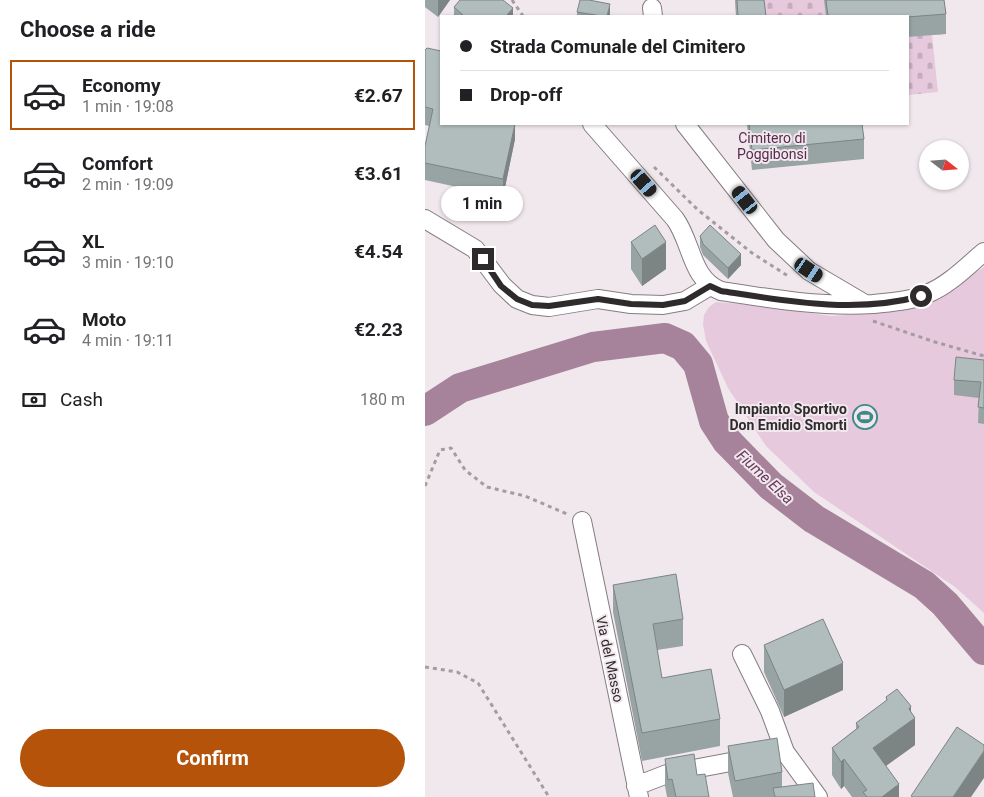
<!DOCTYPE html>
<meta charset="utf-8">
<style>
:root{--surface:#fff;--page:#f6f6f6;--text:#202124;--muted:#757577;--line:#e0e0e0;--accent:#b45309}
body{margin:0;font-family:Roboto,sans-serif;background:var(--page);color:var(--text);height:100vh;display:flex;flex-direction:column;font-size:19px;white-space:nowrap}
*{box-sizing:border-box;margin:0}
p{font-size:16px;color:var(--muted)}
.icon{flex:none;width:28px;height:28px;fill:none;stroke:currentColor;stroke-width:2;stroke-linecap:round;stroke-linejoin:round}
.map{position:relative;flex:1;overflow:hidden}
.panel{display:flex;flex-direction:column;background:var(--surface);width:425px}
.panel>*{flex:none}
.hud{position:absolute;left:15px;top:15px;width:469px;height:110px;border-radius:0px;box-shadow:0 1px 4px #0004;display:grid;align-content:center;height:110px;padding:0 20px;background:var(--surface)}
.needle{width:32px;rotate:107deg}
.fabs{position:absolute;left:494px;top:140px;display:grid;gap:10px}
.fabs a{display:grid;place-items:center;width:50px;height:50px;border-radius:50%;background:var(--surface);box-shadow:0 1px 4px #0004;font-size:25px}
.end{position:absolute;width:22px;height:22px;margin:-11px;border:6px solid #2f2b2d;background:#fff;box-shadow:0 0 0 2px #fff}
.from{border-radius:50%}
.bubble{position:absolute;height:35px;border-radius:18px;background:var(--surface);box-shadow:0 1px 4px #0004;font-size:16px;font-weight:700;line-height:35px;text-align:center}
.car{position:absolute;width:15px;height:30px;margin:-15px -8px;border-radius:6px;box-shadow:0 0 4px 1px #0007;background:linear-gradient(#222 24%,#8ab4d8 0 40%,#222 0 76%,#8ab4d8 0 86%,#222 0)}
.hud b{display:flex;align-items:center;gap:18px;height:48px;font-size:19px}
.hud b+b{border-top:1px solid var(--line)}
.hud i{width:12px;height:12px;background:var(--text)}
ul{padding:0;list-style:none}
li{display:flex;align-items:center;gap:15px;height:70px;margin:0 10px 8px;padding:0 10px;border:2px solid transparent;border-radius:0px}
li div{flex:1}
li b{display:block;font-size:19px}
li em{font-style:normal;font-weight:700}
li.selected{border-color:var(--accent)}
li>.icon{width:45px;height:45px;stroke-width:1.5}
h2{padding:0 20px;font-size:22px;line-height:60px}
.pay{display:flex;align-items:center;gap:12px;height:55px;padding:0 20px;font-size:19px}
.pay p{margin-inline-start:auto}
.primary-button{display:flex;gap:10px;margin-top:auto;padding:10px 20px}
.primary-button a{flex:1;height:58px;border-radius:30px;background:var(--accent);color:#fff;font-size:20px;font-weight:700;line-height:58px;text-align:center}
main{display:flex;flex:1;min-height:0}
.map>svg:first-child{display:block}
</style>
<main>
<section class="panel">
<h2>Choose a ride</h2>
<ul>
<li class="selected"><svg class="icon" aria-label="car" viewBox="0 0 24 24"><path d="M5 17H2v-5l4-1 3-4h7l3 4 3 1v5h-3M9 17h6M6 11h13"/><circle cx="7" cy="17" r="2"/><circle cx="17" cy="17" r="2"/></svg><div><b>Economy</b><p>1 min · 19:08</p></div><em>€2.67</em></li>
<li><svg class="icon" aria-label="car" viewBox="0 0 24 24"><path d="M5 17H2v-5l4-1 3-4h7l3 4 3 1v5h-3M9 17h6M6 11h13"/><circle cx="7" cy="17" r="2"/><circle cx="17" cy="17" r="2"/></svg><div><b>Comfort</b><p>2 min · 19:09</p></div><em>€3.61</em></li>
<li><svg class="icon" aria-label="car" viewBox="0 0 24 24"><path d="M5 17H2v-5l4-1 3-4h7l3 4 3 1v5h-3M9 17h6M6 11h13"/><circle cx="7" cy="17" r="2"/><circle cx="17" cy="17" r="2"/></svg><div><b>XL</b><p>3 min · 19:10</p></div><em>€4.54</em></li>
<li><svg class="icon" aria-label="car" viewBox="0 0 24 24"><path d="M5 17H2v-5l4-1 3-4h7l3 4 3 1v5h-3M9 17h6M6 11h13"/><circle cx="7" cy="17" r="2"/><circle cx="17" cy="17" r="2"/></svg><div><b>Moto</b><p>4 min · 19:11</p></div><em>€2.23</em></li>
</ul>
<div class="pay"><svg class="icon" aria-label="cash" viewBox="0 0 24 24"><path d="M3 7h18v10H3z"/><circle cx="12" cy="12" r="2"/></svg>Cash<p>180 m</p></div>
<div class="primary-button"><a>Confirm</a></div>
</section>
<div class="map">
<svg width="559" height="797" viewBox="0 0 559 797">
<defs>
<pattern id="cemetery-stones" width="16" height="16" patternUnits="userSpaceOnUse" patternTransform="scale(1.25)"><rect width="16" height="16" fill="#e7c9dd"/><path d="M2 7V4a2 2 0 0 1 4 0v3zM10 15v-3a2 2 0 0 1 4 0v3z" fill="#c6adbe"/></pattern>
</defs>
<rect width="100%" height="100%" fill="#f1e8ee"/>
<path fill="url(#cemetery-stones)" d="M 310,0 L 517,0 L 521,34 L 507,35 L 513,92 L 483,95 L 482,16 L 311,16 Z"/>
<path fill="#e7c9dd" d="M 559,267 L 559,613 L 530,587 L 389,492 L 341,446 L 303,388 L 281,341 L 278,324 L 279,315 L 284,307 L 291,302 L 328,305 L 406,316 L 476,311 L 511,299 Z"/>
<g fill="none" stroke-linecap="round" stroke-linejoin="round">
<path stroke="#a6839a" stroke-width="30" d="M 0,411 L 35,388 L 168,347 L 240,338 L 258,346 L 273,364 L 289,421 L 302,441 L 346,486 L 389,519 L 499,585 L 520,604 L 559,650"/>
<defs>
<path id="minor" d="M 227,8 L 228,16
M 167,124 L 250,219 C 267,242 266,280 296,291 C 347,299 396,307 448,304 C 467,302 487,301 504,293 C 525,284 542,266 559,252
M 260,124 L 351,240 L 384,271 L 440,304
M 0,219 L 50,249 L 77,285 L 92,299 L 107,305 L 124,307 L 173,299 L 206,304 L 238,305 L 260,301 L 285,286
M 157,521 L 214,797
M 317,654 L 345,711 L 360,752 L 393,797
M 211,786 L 242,774 L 327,758"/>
</defs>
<use href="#minor" stroke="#857c82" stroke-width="20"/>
<path stroke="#a39ca0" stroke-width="3" stroke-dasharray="4 4" stroke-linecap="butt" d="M 87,0 L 98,16
M 229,167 L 273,210 L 327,253 L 363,276
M 448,321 L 510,342 L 559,356
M 0,486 L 15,450 L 26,448 L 40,470 L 62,487 L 100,496 L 142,514
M 0,667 L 32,672 L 53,683 L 124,797"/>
<use href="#minor" stroke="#fff" stroke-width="18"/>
</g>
<path fill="#98a3a3" d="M 0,0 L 25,0 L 13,17 L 0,7 Z
M 310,0 L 339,0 L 341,16 L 311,16 Z
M 399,0 L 519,0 L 521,14 L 521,34 L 482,37 L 482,16 L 401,16 Z
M 29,7 L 88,16 L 29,16 Z
M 152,12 L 185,16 L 152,16 Z
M 0,50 L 16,124 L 90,124 L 90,139 L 78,197 L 0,180 L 0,146 L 4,126 L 0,125 Z
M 322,124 L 437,124 L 439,139 L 439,159 L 327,170 Z
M 275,236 L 316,265 L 303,279 L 278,255 L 275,247 Z
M 206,242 L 241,269 L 217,286 L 206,269 Z
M 559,360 L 559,424 L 553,423 L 554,398 L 529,395 L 529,380 Z
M 188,585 L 258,619 L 258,646 L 232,650 L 237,678 L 295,719 L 295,746 L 217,761 L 188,612 Z
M 339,645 L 418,690 L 359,717 L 339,672 Z
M 461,697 L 486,712 L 490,745 L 461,766 L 474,797 L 427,797 L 419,786 L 416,789 L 407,775 L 407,748 L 431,729 L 431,723 L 461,701 Z
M 303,746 L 357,772 L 357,787 L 390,797 L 308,797 L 303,773 Z
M 240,759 L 272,775 L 284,797 L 242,797 L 240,786 Z"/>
<path fill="#7c8484" d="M 13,0 L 25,0 L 13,17 Z
M 185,4 L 185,16 L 182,16 Z
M 88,8 L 88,16 L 81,16 Z
M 90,124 L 90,139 L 78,197 L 78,179 Z
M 241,242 L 241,269 L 217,286 L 217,259 Z
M 316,254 L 316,265 L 303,279 L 303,268 Z
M 418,663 L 418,690 L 359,717 L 359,690 Z
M 486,706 L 486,721 L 490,718 L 490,745 L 448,775 L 448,748 Z
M 559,751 L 559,778 L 546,797 L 528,797 Z
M 419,759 L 419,786 L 416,789 L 416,762 Z
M 474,784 L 474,797 L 457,797 Z"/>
<path fill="#b1bdbd" stroke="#7c8484" d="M 35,0 L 78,0 L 88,8 L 81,16 L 39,16 L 29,7 Z
M 155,0 L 164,0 L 185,4 L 182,16 L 176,16 L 152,12 Z
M 312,0 L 339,0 L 341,16 L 313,16 Z
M 401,0 L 519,0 L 521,14 L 482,17 L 403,16 Z
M 2,48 L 16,51 L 16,124 L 90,124 L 78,179 L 0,163 L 0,146 L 8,109 L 0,107 L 0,50 Z
M 324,124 L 437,124 L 439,139 L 327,150 Z
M 230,225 L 241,242 L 217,259 L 206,242 Z
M 285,225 L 316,254 L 303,268 L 278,244 L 275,236 Z
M 531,357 L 559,360 L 559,408 L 553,407 L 556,382 L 529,380 Z
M 251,574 L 258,619 L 228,624 L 237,678 L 286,669 L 295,719 L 217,733 L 188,585 Z
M 398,619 L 418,663 L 359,690 L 339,645 Z
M 472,689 L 486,706 L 484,709 L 490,718 L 448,748 L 474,784 L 457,797 L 442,797 L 438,792 L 442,790 L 419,759 L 416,762 L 407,748 L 434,727 L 431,723 L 462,700 L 461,697 Z
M 532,727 L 559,745 L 559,751 L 528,797 L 488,797 L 486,796 Z
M 352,738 L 357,772 L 310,781 L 303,746 Z
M 269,754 L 272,775 L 280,774 L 284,797 L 251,797 L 247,779 L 243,780 L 240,759 Z
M 388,783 L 390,797 L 350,797 L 348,788 Z"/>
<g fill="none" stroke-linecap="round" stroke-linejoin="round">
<path stroke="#2f2b2d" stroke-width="6" d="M 58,259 L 76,286 L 92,299 L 107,305 L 124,306 L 173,299 L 206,304 L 238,305 L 260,301 L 285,286 L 296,291 C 361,301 431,314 496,296"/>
</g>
<defs>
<symbol id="stadium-ring" viewBox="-11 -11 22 22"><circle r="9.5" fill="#f1e8ee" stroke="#40888a" stroke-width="1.5"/><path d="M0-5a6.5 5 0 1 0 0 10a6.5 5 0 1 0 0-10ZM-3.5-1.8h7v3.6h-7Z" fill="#40888a"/></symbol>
</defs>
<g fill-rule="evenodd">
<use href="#stadium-ring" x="426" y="403" width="28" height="28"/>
</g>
<g text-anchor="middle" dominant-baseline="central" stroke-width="4" stroke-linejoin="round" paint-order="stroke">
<g font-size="14" fill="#592a4d" stroke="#f1e8ee">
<text x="347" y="138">Cimitero di<tspan x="347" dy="16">Poggibonsi</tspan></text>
</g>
<g font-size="14" font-weight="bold" fill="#2f2b2d" stroke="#f1e8ee" text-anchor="end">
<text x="422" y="409">Impianto Sportivo<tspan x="422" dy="16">Don Emidio Smorti</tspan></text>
</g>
<g font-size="14" fill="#2f2b2d" stroke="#f1e8ee">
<text transform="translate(185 659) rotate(78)">Via del Masso</text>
</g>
<g font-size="15" font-style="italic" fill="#68375a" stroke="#f1e8ee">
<text transform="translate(340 477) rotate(43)">Fiume Elsa</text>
</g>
</g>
</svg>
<div class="fabs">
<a><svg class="needle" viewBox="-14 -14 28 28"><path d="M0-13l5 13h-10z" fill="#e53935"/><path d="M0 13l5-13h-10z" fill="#757577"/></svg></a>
</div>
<i class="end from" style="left:496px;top:296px"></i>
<i class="end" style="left:58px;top:259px"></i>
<div class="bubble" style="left:16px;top:186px;width:82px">1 min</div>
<i class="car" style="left:219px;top:183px;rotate:139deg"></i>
<i class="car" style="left:320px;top:200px;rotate:322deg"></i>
<i class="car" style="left:384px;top:270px;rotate:124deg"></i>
<div class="hud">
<b><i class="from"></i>Strada Comunale del Cimitero</b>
<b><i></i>Drop-off</b>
</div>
</div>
</main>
